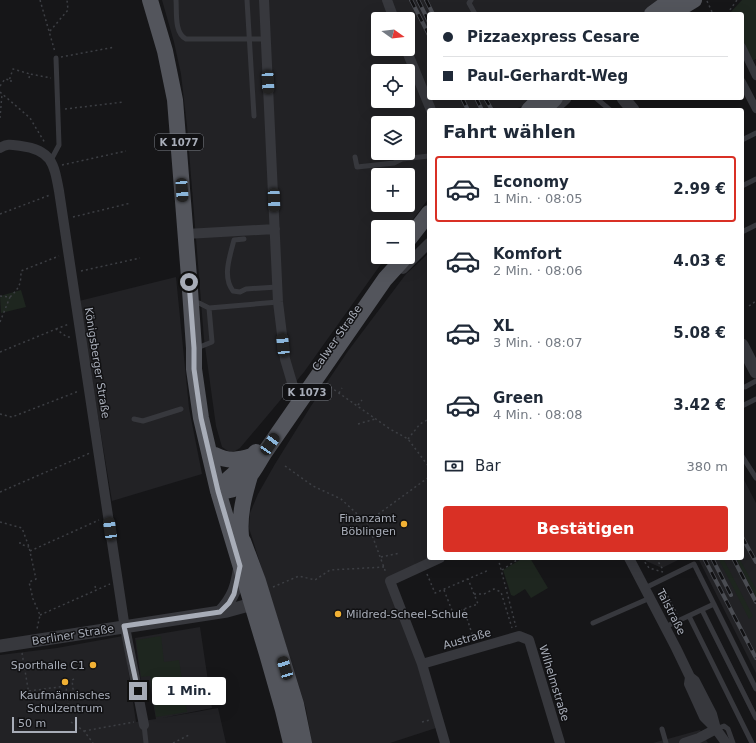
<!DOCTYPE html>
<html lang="de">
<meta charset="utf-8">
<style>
:root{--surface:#fff;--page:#f6f6f7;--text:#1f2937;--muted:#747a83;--line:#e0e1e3;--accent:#d93025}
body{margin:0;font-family:"DejaVu Sans",sans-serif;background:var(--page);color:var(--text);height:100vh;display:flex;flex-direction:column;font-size:15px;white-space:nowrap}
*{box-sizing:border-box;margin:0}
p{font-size:13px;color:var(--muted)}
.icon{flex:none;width:22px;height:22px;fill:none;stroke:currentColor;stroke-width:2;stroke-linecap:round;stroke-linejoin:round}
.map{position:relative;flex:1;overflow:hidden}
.drawer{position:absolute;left:427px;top:108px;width:317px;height:452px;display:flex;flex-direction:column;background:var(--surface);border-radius:4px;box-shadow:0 4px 16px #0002}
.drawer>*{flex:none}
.top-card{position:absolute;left:427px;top:12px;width:317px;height:88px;border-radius:4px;box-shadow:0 4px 16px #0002;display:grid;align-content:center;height:88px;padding:0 16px;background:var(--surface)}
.needle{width:26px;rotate:104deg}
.buttons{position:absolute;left:371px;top:12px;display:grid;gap:8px}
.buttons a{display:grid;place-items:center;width:44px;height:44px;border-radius:4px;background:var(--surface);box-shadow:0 4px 16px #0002;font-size:20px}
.scale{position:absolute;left:12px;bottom:10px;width:65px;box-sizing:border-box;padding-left:4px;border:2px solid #a8adb8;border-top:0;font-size:11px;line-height:14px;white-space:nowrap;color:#a8adb8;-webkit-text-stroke:3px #111113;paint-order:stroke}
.end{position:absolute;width:18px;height:18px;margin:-9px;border:5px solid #a8adb8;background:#111;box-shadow:0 0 0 2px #111}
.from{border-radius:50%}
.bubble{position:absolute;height:28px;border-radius:4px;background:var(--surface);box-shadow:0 4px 16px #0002;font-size:13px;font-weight:600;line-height:28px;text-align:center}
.car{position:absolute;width:12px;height:24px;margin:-12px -6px;border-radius:5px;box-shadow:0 0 3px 1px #0007;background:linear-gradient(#222 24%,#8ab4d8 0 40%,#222 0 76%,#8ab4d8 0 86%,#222 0)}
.top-card b{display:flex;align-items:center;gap:14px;height:38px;font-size:15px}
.top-card b+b{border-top:1px solid var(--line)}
.top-card i{width:10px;height:10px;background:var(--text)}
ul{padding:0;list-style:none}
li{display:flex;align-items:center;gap:12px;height:66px;margin:0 8px 6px;padding:0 8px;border:2px solid transparent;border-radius:4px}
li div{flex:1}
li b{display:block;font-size:15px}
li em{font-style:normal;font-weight:600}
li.current{border-color:var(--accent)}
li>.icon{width:36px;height:36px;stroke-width:1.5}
h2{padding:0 16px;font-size:18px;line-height:48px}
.pay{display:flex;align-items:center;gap:10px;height:44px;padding:0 16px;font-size:15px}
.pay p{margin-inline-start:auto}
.action{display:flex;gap:8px;margin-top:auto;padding:8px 16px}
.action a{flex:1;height:46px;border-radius:4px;background:var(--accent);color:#fff;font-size:16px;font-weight:600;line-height:46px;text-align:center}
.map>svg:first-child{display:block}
</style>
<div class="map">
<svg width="756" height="743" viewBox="0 0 756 743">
<rect width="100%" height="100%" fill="#161618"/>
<path fill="#222225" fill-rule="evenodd" d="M 162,0 L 671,0 L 652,14 L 429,14 L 429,98 L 541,98 L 513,110 L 429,110 L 429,198 L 407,227 L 378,227 L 378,257 L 386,257 L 304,372 L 240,448 L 235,451 L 232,452 L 228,451 L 222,447 L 216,426 L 204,339 L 187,126 L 181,74 L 174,42 ZM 378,19 L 408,19 L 408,49 L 378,49 ZM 378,71 L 408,71 L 408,101 L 378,101 ZM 378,123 L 408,123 L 408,153 L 378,153 ZM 378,175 L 408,175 L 408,205 L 378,205 Z
M 429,253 L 429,558 L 387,580 L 419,665 L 436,728 L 390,743 L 312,743 L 306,709 L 249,528 L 250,513 L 258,494 L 275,464 L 311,406 L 348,351 L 406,274 Z
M 176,277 L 189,408 L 202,474 L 112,501 L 79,301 Z
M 742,476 L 756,503 L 756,673 L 698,558 L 742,558 Z
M 644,558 L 682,558 L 662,568 L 646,561 Z
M 200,627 L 212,708 L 162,718 L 218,708 L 226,743 L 0,743 L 0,655 L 57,648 L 123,636 L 136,722 L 156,719 L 149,680 L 141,681 L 135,638 Z
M 700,730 L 708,743 L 653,743 Z"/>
<path fill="#1e261f" d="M 742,0 L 756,0 L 756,59 L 752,61 L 742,42 L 742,14 L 729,14 Z
M 21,290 L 26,307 L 1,313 L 0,296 Z
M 523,558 L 530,558 L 548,588 L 531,598 L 525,589 L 514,596 L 511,595 L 503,570 Z
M 718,558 L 723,558 L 753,616 L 749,619 Z
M 736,558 L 739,558 L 756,589 L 756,598 Z
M 161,636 L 164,662 L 179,660 L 187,712 L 156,717 L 150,676 L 141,677 L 136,640 Z"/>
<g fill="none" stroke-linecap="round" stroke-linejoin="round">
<path stroke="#3d3f44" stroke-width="1.5" stroke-dasharray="2 3" stroke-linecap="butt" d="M 40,0 L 55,52
M 707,1 L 713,14
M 727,14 L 737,0
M 50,31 L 68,10 L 67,0
M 61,57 L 115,47
M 29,78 L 30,74 L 51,78
M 12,81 L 9,81 L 13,69 L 30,74
M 0,86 L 5,79 L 9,80
M 0,92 L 30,118 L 45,143
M 65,109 L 124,102
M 0,118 L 2,94
M 62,165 L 126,151
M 0,214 L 50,195
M 73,217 L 131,203
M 81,271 L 140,258
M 0,296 L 10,297 C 19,288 21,285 21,271 L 59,256
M 749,306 L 756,301
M 0,322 L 10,297
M 56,329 L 69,324
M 0,352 L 56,329 L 67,337 L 71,337
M 326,384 L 390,429 L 408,439 L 429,467
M 339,393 L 342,388
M 358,405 L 362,400
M 0,414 L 12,417 L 79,391
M 358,424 L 375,419
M 408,439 L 420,424 L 429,419
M 285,466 L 313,486 L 341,499 L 368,524 L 386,573
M 0,492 L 90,453
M 0,522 L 22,528 L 29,547 L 36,579 L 29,582 L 33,599 L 40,615 L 37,629
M 366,523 L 429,477
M 20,542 L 20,544 L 29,547
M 30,551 L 99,520
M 381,557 L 400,553
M 498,558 L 516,627
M 642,558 L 649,568 L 663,572
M 656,558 L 662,568 L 663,571
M 502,570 L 520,558
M 427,574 L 435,593 L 489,570
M 95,586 L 96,590
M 273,587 L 299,576 L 315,580 L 330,570 L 384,567
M 663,587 L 677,614
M 444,590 L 453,613
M 474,594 L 484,594 L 494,589 L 501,592 L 512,628
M 464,609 L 474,640
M 40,615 L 110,584
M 441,617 L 478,604 L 468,579
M 22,653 L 32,712
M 74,679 L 72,680 L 73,689 L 76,689
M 29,691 L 66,686 L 68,704
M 71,722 L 84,731 L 93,743
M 422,722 L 430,720
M 84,731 L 134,722
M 173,743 L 189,735"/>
<path stroke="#37383d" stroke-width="5" d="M 176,0 C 177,12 174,33 186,39 L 265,39
M 247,0 L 254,116
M 471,0 L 469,3 L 475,14
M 596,98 L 610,110
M 742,140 L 756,133
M 355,157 L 357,167 L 394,163 L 402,159 L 429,156
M 51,160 L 59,145 L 56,58
M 742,186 L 756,179
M 742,232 L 756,225
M 244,239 L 234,240 C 230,256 222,277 233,291 L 240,292 L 246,289 L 277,287
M 193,303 L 199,303 L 209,308 L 212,342 L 197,348
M 209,308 L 278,302
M 745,387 L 756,381
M 742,406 L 756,399
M 134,419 L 143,421 L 181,409
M 742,456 L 756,478
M 645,588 L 694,564 L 756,689
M 702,610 L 756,718
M 689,616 L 752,743
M 593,623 L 650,598
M 665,627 L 714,604
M 144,725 L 146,743
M 662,729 L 666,743
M 716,729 L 724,726 L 728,729 L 733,743"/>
<path stroke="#37383d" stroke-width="8" d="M 742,47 L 756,76
M 742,82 L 756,109"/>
<path stroke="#37383d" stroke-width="10" d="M 264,0 L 278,302 L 285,359 L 293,386 L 300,392
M 387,0 L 394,19
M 406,49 L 431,110
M 0,148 C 7,143 13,145 21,146 C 52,150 54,164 59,191 L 124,622 L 144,725
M 186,234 L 275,229
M 403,269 L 429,243
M 440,558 L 390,581 L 422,664 L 445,743
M 629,558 L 676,648 L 690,677 L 695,681 L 712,714 L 716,729
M 422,664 L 519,636 L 529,640 L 560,743
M 690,677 L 689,684 L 704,717 L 716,729 L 726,743
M 684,743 L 699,738 L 716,729"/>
<path stroke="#37383d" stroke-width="13" d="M 623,98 L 633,110
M 552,110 L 565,98
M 742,345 L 756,372
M 220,612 C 234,597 237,586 240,566
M 0,646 L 227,611 L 260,602"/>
<path stroke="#53555c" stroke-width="16" d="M 150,0 L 165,51 L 175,100 L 190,290 L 194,348 L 194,369 L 201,418 L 218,491 L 267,654 L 283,710 L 291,743
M 652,14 L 671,0
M 671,14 L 694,0
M 529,110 L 541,98
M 543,110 L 555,98
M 408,240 L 429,213
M 215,455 C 228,462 239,460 252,456
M 218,491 C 246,492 252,472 265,452 L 385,279 L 405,257
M 218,491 L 226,481 L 243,466 L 256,452
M 241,536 C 239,515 244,496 250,476
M 243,541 L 258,581 L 296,704 L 304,743"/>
<defs>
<path id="rail" d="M 411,0 L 429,35
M 418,0 L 429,22
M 426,0 L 433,14
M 462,98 L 468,110
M 476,98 L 482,110
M 485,98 L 492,110
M 742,537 L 756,562
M 704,558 L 756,658
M 712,558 L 731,595
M 733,558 L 756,602"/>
</defs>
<use href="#rail" stroke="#4a4c52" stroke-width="4"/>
<use href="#rail" stroke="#111113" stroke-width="2.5" stroke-dasharray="8" stroke-linecap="butt"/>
</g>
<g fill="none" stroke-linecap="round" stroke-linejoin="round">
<path stroke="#a8adb8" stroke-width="5" d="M 138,691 L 124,626 L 220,612 L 229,603 L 234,594 L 240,566 L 218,491 L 201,418 L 194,369 L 194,348 L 189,282"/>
</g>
<g fill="#f2b134" stroke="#111113" stroke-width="1.5">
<circle cx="404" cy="524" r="4"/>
<circle cx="338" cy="614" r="4"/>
<circle cx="93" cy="665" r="4"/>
<circle cx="65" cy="682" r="4"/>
</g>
<g text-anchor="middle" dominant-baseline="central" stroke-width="3" stroke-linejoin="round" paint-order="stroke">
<g fill="#111113" stroke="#7b7e86" stroke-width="1">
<rect x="155" y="134" width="48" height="16" rx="3"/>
<rect x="283" y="384" width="48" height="16" rx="3"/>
</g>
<g font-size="10" font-weight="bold" fill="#a8adb8">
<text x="179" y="142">K 1077</text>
<text x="307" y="392">K 1073</text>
</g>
<g font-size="11" fill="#a8adb8" stroke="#111113">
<text transform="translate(337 338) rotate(-55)">Calwer Straße</text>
<text transform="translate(97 363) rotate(81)">Königsberger Straße</text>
<text transform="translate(671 612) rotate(63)">Talstraße</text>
<text transform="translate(73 635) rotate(-9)">Berliner Straße</text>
<text transform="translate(467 639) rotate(-16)">Austraße</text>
<text transform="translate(554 683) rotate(73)">Wilhelmstraße</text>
</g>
<g font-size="11" fill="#a8adb8" stroke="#111113" text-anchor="end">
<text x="396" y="518">Finanzamt<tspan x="396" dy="13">Böblingen</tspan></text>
<text x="346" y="614" text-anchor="start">Mildred-Scheel-Schule</text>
<text x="85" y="665">Sporthalle C1</text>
<text x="65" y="695" text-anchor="middle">Kaufmännisches<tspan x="65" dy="13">Schulzentrum</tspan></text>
</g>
</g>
</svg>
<div class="buttons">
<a><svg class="needle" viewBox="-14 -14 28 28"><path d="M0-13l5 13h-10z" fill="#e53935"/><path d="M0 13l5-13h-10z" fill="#747a83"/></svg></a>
<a><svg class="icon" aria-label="locate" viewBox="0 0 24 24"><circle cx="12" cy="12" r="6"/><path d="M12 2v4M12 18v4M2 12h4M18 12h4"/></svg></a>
<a><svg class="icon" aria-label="layers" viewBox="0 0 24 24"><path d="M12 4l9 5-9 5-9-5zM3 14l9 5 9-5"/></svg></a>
<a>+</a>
<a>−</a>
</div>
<div class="scale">50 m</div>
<i class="end from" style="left:189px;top:282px"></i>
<i class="end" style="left:138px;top:691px"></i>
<div class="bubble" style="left:152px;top:677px;width:74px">1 Min.</div>
<i class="car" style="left:268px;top:82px;rotate:177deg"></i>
<i class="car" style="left:182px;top:190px;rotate:176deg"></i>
<i class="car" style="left:274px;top:200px;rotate:178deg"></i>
<i class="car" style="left:283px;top:345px;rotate:354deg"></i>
<i class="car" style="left:270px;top:444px;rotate:35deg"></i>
<i class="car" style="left:110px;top:529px;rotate:352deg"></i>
<i class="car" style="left:285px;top:668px;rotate:343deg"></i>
<div class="top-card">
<b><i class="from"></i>Pizzaexpress Cesare</b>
<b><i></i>Paul-Gerhardt-Weg</b>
</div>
<section class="drawer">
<h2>Fahrt wählen</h2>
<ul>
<li class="current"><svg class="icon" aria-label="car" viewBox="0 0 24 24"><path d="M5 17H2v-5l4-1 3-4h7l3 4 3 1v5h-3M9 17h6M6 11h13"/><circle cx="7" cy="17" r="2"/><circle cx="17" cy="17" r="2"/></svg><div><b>Economy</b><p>1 Min. · 08:05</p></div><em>2.99 €</em></li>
<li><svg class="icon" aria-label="car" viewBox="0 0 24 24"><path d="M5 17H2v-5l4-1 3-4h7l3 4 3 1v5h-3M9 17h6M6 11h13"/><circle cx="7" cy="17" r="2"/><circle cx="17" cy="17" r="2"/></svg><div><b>Komfort</b><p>2 Min. · 08:06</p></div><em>4.03 €</em></li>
<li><svg class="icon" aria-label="car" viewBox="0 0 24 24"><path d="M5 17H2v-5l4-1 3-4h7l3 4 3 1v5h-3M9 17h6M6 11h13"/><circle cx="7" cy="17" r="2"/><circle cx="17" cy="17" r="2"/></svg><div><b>XL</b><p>3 Min. · 08:07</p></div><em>5.08 €</em></li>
<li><svg class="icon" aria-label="car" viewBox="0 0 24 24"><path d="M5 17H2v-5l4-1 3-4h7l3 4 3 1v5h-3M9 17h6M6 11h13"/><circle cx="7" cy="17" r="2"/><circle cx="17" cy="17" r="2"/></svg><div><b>Green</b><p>4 Min. · 08:08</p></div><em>3.42 €</em></li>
</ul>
<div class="pay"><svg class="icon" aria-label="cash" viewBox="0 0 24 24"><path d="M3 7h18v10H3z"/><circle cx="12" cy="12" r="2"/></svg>Bar<p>380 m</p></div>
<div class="action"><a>Bestätigen</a></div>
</section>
</div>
